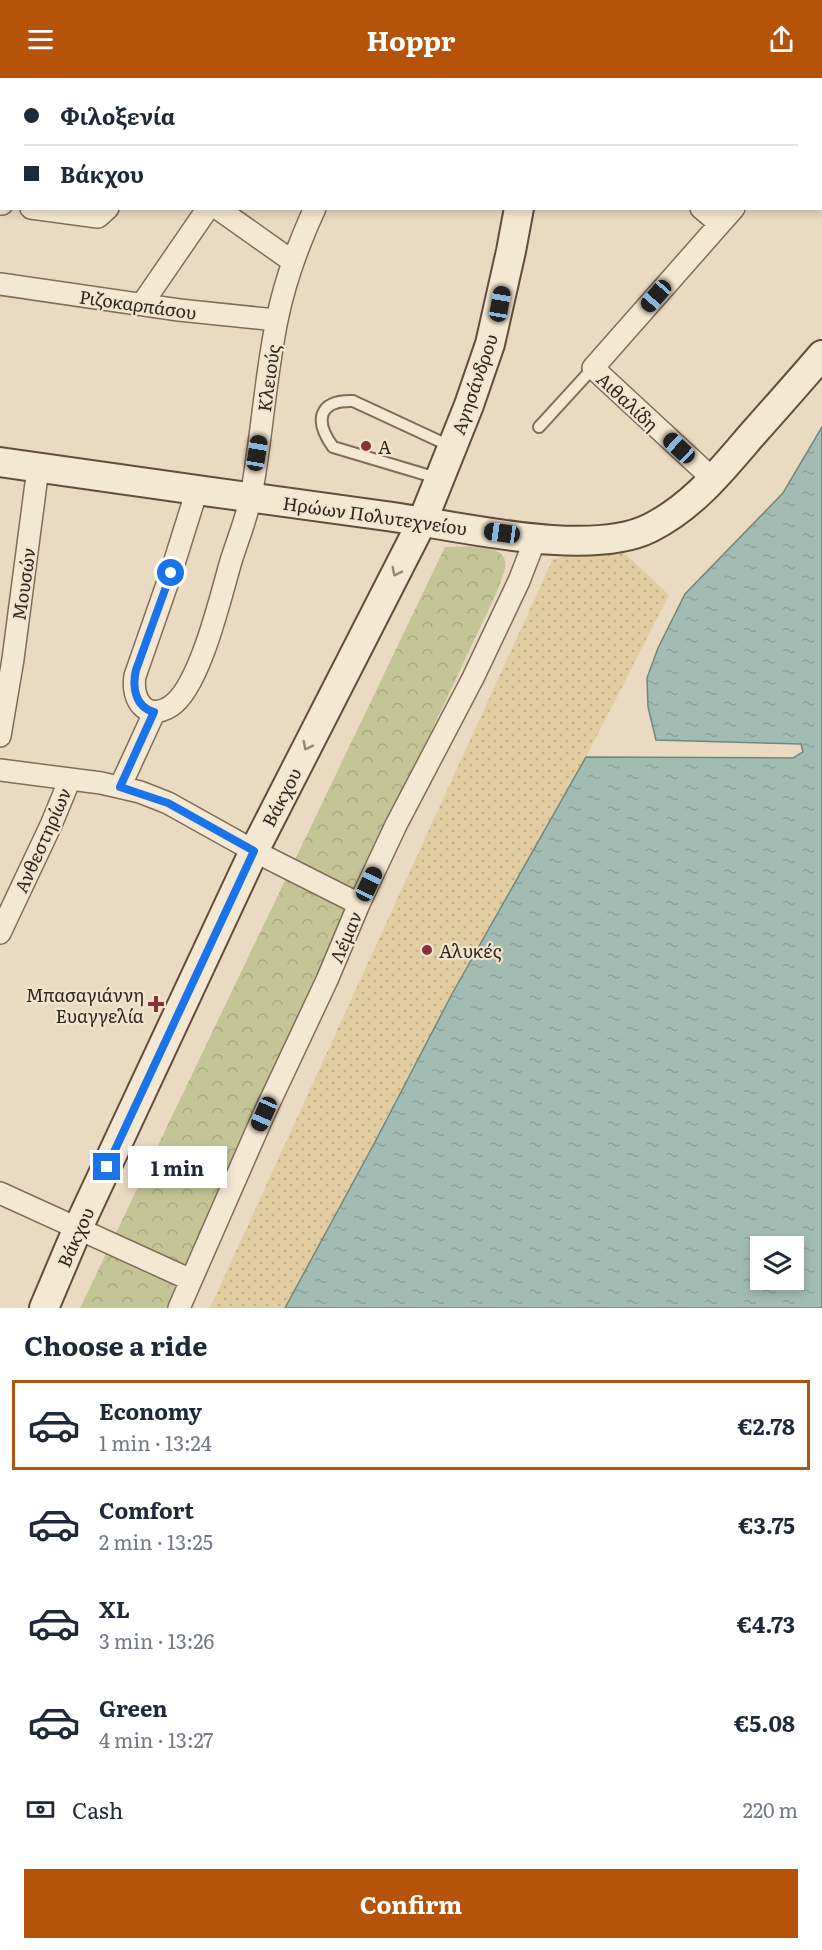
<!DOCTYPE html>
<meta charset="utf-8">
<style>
:root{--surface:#fff;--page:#f2f2f3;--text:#1f2937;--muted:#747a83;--line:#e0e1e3;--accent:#b45309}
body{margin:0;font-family:Literata,serif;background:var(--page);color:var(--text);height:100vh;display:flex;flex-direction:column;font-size:22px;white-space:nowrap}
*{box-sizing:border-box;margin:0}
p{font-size:20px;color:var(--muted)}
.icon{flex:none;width:33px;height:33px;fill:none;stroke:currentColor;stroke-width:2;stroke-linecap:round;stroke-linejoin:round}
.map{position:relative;height:1230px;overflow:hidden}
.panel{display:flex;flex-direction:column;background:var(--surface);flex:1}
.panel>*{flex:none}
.top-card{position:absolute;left:0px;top:0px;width:822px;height:132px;box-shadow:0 3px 9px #0003;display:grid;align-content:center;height:132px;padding:0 24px;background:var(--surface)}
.buttons{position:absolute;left:750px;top:1158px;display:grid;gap:12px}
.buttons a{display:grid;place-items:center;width:54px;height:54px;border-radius:0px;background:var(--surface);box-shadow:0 3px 9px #0003;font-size:30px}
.end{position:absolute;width:27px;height:27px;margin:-14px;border:8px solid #1a73e8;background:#fff;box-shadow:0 0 0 3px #fff}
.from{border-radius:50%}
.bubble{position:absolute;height:42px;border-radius:0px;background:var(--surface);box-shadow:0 3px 9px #0003;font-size:20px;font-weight:700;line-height:42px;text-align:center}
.car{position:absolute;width:18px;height:36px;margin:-18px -9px;border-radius:8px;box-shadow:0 0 4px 2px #0007;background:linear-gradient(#222 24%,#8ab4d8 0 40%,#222 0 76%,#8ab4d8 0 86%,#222 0)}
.top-card b{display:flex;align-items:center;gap:21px;height:57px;font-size:22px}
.top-card b+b{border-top:2px solid var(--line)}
.top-card i{width:15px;height:15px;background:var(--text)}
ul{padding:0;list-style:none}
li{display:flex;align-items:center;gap:18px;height:90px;margin:0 12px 9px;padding:0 12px;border:3px solid transparent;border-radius:0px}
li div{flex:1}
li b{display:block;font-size:22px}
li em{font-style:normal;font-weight:700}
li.current{border-color:var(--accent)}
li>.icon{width:54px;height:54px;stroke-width:1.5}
h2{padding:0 24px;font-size:27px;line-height:72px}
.pay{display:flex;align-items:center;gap:15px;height:66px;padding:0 24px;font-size:22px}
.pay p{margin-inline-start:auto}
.primary-button{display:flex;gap:12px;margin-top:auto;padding:12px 24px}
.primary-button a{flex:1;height:69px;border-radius:0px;background:var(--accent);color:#fff;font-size:24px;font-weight:700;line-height:69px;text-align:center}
header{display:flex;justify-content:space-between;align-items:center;height:78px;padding:0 24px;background:var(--accent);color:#fff;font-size:27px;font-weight:700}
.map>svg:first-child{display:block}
</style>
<header><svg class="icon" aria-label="menu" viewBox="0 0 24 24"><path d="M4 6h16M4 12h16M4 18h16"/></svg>Hoppr<svg class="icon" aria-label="share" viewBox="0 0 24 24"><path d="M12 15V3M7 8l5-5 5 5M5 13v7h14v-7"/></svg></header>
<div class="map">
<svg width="822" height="1230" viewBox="0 0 822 1230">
<defs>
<pattern id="sand-dots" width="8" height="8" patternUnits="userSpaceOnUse" patternTransform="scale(1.5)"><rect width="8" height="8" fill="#e2cca1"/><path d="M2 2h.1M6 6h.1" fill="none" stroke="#c2af8a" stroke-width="1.8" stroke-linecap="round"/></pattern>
<pattern id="park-crowns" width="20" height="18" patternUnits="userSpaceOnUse" patternTransform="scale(1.5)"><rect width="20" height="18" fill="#c4c597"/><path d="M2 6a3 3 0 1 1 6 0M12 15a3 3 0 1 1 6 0" fill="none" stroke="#a9a982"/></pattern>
<pattern id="water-ripples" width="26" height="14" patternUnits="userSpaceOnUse" patternTransform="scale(1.5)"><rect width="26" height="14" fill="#a3bcb3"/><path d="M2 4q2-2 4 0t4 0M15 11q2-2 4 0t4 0" fill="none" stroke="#8da19a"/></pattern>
</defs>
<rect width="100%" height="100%" fill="#e9dac1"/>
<path fill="url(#sand-dots)" d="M 618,469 L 669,517 L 586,679 L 285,1230 L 210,1230 L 553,481 Z"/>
<path fill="url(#park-crowns)" d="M 486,468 C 515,478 505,490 497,514 L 341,844 L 170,1230 L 80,1230 L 445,469 Z"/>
<path fill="url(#water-ripples)" stroke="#6c887f" stroke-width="1.5" fill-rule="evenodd" d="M 822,349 L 822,1230 L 285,1230 L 375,1064 L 452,916 L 586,679 L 793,680 L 803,674 L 801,666 L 656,662 L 648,629 L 647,600 L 658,570 L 685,516 L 783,415 ZM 760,1168 L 794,1168 L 794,1202 L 760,1202 Z"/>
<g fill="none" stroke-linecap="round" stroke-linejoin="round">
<defs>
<path id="lane" d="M 539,349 L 593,290
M 437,400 L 333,369 C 314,343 318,322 353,323 L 452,369"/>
<path id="street" d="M 107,0 L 107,2
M 468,0 L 470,2
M 543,0 L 544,2
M 36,2 L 50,0
M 379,2 L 380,0
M 0,5 L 2,5
M 0,126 L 2,126
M 31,130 L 98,139 L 108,130
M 217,130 L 292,183
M 701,130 L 720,146
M 0,206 L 179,232 L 276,242
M 142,226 L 208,130
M 714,402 L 593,290 L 734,130
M 197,412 L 171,495 L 135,598 C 131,622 146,644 171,628 C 200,609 221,517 231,483 C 238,461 247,439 251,418 C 262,359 265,300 277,242 C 285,202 298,167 315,130
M 0,658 L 13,581 L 38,390
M 0,692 L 101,705 L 140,714 L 168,725 L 254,773 L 359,826
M 120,709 L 154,635
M 0,855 L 51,747 L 70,701
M 0,1115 L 191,1202
M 179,1230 L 264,1036 L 327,902 L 359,826 L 396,747 L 473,600 L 519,503 L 536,459"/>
<path id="secondary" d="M 563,2 L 565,0
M 0,384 C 129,402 257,421 386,438 C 455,447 588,481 650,450 C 692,429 721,393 750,359 C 774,332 798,305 822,277
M 44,1230 L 77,1152 L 254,773 L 423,442 L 469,327 L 490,266 L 511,173 L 519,130"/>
</defs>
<use href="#lane" stroke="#806c5b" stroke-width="14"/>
<use href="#street" stroke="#806c5b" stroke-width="24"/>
<use href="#secondary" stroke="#624d3e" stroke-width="32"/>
<use href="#lane" stroke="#f5e8d3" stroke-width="10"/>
<use href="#street" stroke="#f5e8d3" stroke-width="21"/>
<use href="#secondary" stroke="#f5e8d3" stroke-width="28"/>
</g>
<defs><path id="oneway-chevron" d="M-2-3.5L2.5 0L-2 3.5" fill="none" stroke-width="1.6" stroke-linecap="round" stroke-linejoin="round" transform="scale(1.5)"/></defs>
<g stroke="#948778">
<use href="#oneway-chevron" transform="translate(396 494) rotate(117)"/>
<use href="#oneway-chevron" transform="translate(307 668) rotate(117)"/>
</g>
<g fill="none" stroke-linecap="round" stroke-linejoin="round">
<path stroke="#1a73e8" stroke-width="8" d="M 107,1089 L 254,773 L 168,725 L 120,709 L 154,634 C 135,629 132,609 136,592 L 171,495"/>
</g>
<g fill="#893138" stroke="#f1e5d0" stroke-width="2">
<circle cx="366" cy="368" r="6"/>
<circle cx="427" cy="872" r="6"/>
<path d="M153 917h6v6h6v6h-6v6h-6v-6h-6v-6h6z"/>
</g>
<g text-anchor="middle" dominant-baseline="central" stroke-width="4.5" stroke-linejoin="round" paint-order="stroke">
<g font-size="18" fill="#32261d" stroke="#f1e5d0">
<text transform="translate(138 226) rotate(8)">Ριζοκαρπάσου</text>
<text transform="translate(268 300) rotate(-82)">Κλειούς</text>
<text transform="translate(474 306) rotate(-71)">Αγησάνδρου</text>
<text transform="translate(628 323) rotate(43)">Αιθαλίδη</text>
<text transform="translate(375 437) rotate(8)">Ηρώων Πολυτεχνείου</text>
<text transform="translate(23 506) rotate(-82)">Μουσών</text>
<text transform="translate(281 719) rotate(-63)">Βάκχου</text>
<text transform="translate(42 762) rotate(-66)">Ανθεστηρίων</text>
<text transform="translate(345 859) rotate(-67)">Λέμαν</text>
<text transform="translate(75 1159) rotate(-66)">Βάκχου</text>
</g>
<g font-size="18" fill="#32261d" stroke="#f1e5d0" text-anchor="start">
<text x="378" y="368">Α</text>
<text x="439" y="872">Αλυκές</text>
<text x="144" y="916" text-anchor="end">Μπασαγιάννη<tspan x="144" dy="21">Ευαγγελία</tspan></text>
</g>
</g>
</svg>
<div class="buttons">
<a><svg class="icon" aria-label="layers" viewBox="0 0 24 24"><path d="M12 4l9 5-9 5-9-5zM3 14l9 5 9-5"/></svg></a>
</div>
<i class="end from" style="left:171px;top:495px"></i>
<i class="end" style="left:107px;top:1089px"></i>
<div class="bubble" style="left:128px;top:1068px;width:99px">1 min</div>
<i class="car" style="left:656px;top:218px;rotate:221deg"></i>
<i class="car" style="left:500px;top:226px;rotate:10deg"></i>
<i class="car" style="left:679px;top:370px;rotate:313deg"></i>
<i class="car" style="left:257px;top:375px;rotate:9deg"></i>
<i class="car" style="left:502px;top:455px;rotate:278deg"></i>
<i class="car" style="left:369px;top:806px;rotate:25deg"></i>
<i class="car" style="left:264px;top:1036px;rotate:204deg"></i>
<div class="top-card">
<b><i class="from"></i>Φιλοξενία</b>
<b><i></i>Βάκχου</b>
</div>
</div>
<section class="panel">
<h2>Choose a ride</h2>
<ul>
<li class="current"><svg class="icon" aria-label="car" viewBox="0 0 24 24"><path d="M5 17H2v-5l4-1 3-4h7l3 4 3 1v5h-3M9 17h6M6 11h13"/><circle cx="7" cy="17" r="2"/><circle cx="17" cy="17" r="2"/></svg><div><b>Economy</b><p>1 min · 13:24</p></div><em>€2.78</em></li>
<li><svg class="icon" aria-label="car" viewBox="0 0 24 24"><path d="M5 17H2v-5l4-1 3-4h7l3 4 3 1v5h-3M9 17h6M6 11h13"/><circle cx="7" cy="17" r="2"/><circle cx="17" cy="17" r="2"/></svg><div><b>Comfort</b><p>2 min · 13:25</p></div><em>€3.75</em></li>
<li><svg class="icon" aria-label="car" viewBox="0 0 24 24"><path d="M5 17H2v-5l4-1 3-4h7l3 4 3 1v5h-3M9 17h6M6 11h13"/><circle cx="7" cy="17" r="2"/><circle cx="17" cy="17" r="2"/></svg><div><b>XL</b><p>3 min · 13:26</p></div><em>€4.73</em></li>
<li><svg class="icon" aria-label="car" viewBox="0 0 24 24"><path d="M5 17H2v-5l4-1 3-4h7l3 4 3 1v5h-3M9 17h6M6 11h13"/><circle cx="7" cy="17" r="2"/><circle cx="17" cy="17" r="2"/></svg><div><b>Green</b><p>4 min · 13:27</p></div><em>€5.08</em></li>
</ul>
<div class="pay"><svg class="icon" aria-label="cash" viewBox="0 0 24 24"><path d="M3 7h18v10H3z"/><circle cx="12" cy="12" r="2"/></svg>Cash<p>220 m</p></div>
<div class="primary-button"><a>Confirm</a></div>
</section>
